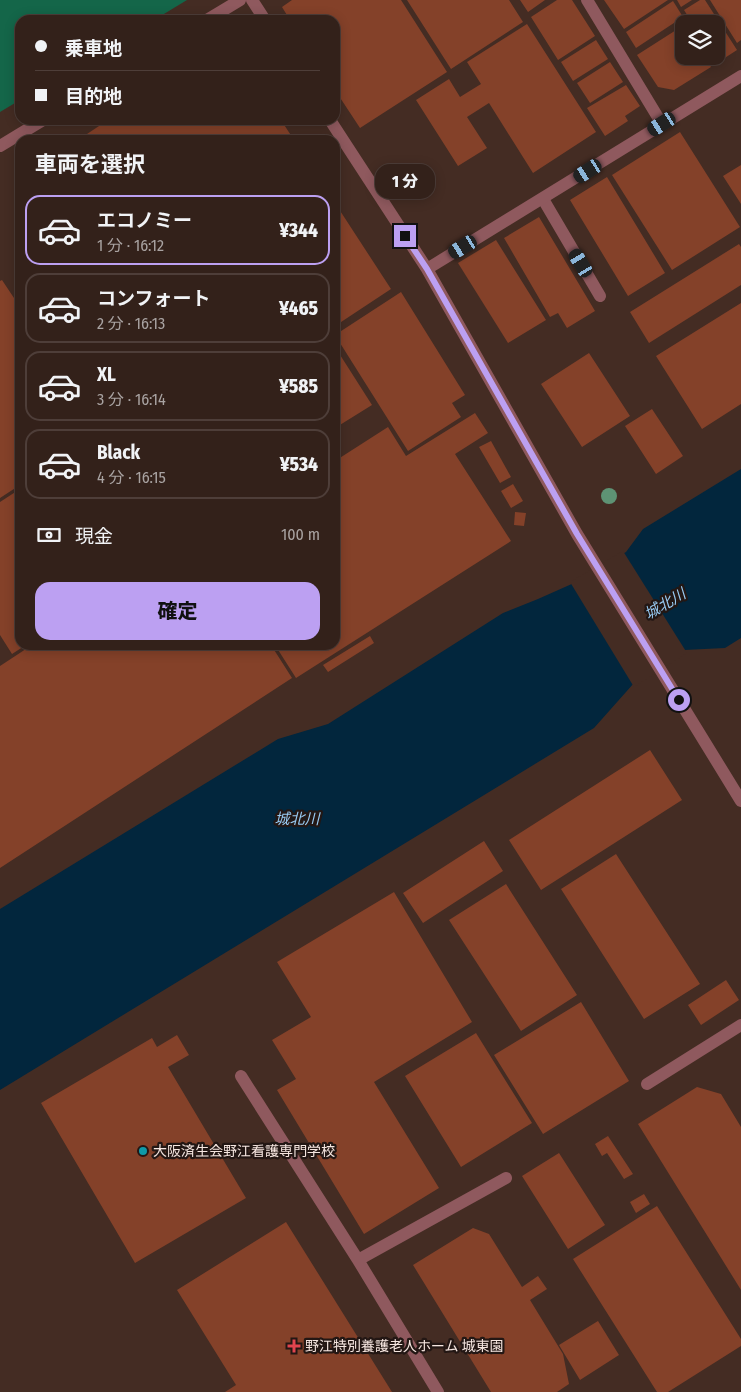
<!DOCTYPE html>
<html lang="ja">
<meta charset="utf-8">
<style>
:root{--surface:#33211a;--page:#3e2e27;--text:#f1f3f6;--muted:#a9a3a2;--line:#4e3e39;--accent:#bca0f2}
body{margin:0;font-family:"Fira Sans Condensed","Noto Sans JP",sans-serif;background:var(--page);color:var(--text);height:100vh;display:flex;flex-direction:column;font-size:19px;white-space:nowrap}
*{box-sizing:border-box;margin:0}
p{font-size:16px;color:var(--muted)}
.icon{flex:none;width:28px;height:28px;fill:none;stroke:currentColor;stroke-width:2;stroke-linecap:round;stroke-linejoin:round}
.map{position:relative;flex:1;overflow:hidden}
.details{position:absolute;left:15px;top:135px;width:325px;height:515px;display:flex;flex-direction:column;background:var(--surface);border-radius:15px;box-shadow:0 2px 12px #0003,0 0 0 1px var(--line)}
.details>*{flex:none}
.guide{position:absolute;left:15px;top:15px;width:325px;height:110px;border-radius:15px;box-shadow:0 2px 12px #0003,0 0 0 1px var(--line);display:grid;align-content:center;height:110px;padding:0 20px;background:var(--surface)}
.controls{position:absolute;left:675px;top:15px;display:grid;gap:10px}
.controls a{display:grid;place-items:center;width:50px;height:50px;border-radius:10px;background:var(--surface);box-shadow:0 2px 12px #0003,0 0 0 1px var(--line);font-size:25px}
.end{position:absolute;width:22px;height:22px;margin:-11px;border:6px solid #bca0f2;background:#111;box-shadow:0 0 0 2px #111}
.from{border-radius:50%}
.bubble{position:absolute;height:35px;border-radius:15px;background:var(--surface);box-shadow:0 2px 12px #0003,0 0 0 1px var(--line);font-size:16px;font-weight:800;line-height:35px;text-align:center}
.car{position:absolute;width:15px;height:30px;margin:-15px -8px;border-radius:6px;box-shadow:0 0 4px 1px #0007;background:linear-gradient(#222 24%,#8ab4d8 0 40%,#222 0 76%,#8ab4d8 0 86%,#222 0)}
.guide b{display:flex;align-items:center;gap:18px;height:48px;font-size:19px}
.guide b+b{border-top:1px solid var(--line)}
.guide i{width:12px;height:12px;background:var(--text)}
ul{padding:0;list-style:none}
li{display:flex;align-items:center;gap:15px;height:70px;margin:0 10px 8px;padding:0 10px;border:2px solid var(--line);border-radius:15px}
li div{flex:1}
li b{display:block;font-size:19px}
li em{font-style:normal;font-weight:800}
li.on{border-color:var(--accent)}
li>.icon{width:45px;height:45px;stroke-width:1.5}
h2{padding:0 20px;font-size:22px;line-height:60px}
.pay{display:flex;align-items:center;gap:12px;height:55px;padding:0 20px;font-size:19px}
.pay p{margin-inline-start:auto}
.primary-button{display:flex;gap:10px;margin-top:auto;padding:10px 20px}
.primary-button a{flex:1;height:58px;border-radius:15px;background:var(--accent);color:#111;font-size:20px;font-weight:800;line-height:58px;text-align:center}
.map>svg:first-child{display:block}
</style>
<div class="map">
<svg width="741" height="1392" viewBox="0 0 741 1392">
<rect width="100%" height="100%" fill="#442c23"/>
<path fill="#146649" d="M 0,0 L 187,0 L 154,20 L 20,20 L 20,100 L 0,112 Z"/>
<path fill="#02263d" d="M 741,469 L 741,638 L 725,648 L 684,650 L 634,683 L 594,728 L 0,1090 L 0,909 L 278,739 L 328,724 L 503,613 L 538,599 L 574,583 L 626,552 L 643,529 Z"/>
<path fill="#442c23" d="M 623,551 L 687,653 L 634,687 L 570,582 Z"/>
<path fill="#844129" d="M 292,0 L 401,0 L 447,72 L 360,128 L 335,90 L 335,20 L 290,20 L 282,7 Z
M 407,0 L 509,0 L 523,22 L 451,69 Z
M 520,0 L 545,0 L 528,12 Z
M 557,0 L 572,0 L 595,36 L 558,60 L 531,17 Z
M 604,0 L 668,0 L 624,29 Z
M 677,0 L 692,0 L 681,7 Z
M 700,0 L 705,0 L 737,50 L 717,63 L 713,56 L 716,56 L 716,24 L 693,24 L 684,10 Z
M 710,0 L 741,0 L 741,40 L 737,43 Z
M 673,1 L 683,17 L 636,48 L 626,32 Z
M 527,24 L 596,132 L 533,173 L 489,103 L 467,117 L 487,148 L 458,166 L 416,100 L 449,79 L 460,97 L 481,84 L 467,62 Z
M 684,25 L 684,56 L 704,56 L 711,67 L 674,90 L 658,87 L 637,55 Z
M 596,40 L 608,59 L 573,81 L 561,62 Z
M 610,62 L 623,82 L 590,103 L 577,83 Z
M 626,85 L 640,106 L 625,116 L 628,121 L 605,136 L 587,108 Z
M 108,120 L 281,120 L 294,140 L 78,140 Z
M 680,132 L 740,227 L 672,270 L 612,175 Z
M 741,165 L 741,204 L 723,176 Z
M 607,177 L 665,273 L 628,296 L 570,200 Z
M 335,203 L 391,289 L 335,326 Z
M 539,217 L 595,311 L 567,328 L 558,313 L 550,317 L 504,238 Z
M 496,240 L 546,320 L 508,343 L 458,263 Z
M 739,244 L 741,247 L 741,285 L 649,343 L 630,312 Z
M 2,280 L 20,307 L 20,485 L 0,498 L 0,281 Z
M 401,292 L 465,395 L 452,403 L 461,417 L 408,451 L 335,335 Z
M 741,303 L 741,404 L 702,429 L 656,356 Z
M 335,347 L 372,405 L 335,428 Z
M 589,353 L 630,416 L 582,447 L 541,384 Z
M 652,409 L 683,456 L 656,474 L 625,426 Z
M 475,413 L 488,433 L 455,454 L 511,541 L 296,678 L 275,645 L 335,645 L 335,502 L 340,498 L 335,490 L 335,461 L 388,427 L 406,456 Z
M 491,441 L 511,477 L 500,483 L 479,447 Z
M 513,484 L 523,501 L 511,508 L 501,491 Z
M 20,489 L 20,645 L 26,645 L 12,654 L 0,635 L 0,502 Z
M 515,512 L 526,513 L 524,526 L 514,525 Z
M 370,636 L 374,643 L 328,672 L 323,665 Z
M 32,645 L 271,645 L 292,678 L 0,868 L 0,666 Z
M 650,750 L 682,800 L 541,890 L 509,840 Z
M 484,841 L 503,871 L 423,923 L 403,893 Z
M 616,854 L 700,984 L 644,1019 L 561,889 Z
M 506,884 L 577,995 L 521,1031 L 449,920 Z
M 394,892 L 472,1022 L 374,1082 L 439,1188 L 364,1234 L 277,1090 L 296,1079 L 272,1040 L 311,1017 L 277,962 Z
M 726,980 L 739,1000 L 701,1025 L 688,1005 Z
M 581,1002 L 629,1081 L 543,1134 L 494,1055 Z
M 476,1033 L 532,1123 L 461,1167 L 405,1076 Z
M 177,1035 L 189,1055 L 168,1067 L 246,1198 L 135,1263 L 41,1103 L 152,1038 L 157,1047 Z
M 697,1087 L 721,1094 L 741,1127 L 741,1290 L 638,1124 Z
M 608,1136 L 633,1174 L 624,1179 L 607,1153 L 602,1156 L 595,1144 Z
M 559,1153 L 605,1225 L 568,1249 L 522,1176 Z
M 644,1194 L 650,1204 L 636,1213 L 630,1202 Z
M 657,1206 L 741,1339 L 741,1346 L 668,1392 L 657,1392 L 573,1259 Z
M 286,1222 L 392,1392 L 225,1392 L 236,1385 L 177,1290 Z
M 473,1228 L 489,1234 L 522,1287 L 538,1276 L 547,1289 L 530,1300 L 563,1354 L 569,1384 L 557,1392 L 491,1392 L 413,1265 Z
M 598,1321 L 619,1355 L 580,1380 L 559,1345 Z"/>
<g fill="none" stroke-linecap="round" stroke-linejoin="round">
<path stroke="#8f595e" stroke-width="12" d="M 543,199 L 600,296"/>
<path stroke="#8f595e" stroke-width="12" d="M 252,0 L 265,20
M 587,0 L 662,124
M 207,20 L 240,0
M 330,120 L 427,269 L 577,534 L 741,801
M 0,146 L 43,120
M 427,269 L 741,76
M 241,1076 L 358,1260 L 438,1392
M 647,1084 L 741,1025
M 358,1260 L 506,1178"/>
</g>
<circle fill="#5e9374" cx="609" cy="496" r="8"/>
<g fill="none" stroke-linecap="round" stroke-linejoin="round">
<path stroke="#bca0f2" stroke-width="6" d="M 405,236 L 427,269 L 577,534 L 679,700"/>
</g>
<circle fill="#0f9aa8" stroke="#231714" stroke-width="2" cx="143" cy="1151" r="5"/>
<path fill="#e0444e" stroke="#231714" stroke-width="2" d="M291.5 1338.5h5v5h5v5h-5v5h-5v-5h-5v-5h5z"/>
<g text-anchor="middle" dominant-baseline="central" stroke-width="4.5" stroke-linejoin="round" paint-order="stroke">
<g font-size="14" fill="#f6e6e0" stroke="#231714" text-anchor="start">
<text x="153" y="1151">大阪済生会野江看護専門学校</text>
<text x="305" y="1346">野江特別養護老人ホーム 城東園</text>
</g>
<g font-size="15" font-style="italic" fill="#98cbf3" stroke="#231714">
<text transform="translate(665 604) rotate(-31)">城北川</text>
<text x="297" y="819">城北川</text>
</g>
</g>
</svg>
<div class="controls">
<a><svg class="icon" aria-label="layers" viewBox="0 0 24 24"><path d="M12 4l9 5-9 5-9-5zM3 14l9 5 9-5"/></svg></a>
</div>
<i class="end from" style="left:679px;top:700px"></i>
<i class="end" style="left:405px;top:236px"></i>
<div class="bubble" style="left:375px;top:164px;width:60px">1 分</div>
<i class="car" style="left:662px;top:124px;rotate:238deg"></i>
<i class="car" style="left:588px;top:171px;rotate:238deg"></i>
<i class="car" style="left:463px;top:247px;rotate:239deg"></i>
<i class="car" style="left:581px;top:263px;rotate:329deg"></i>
<div class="guide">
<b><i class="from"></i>乗車地</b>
<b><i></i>目的地</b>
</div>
<section class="details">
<h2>車両を選択</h2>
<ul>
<li class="on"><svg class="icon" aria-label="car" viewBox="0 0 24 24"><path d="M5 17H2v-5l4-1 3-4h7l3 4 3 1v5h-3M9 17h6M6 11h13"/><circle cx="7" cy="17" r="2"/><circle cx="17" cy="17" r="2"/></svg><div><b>エコノミー</b><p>1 分 · 16:12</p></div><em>¥344</em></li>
<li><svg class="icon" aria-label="car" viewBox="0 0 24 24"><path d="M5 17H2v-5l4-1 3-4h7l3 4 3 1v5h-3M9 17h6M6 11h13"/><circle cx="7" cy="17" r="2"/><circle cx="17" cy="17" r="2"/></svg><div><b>コンフォート</b><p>2 分 · 16:13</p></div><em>¥465</em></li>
<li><svg class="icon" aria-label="car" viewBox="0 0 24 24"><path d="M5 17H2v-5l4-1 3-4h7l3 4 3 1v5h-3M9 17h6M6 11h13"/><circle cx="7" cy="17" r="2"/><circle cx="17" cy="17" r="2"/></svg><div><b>XL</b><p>3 分 · 16:14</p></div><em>¥585</em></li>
<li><svg class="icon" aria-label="car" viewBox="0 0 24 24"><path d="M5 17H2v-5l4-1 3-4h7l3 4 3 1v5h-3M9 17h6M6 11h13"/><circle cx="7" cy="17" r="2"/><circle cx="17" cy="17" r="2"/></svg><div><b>Black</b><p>4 分 · 16:15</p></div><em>¥534</em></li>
</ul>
<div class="pay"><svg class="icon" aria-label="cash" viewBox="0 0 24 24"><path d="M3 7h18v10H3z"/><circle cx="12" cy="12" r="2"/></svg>現金<p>100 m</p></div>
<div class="primary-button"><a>確定</a></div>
</section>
</div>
